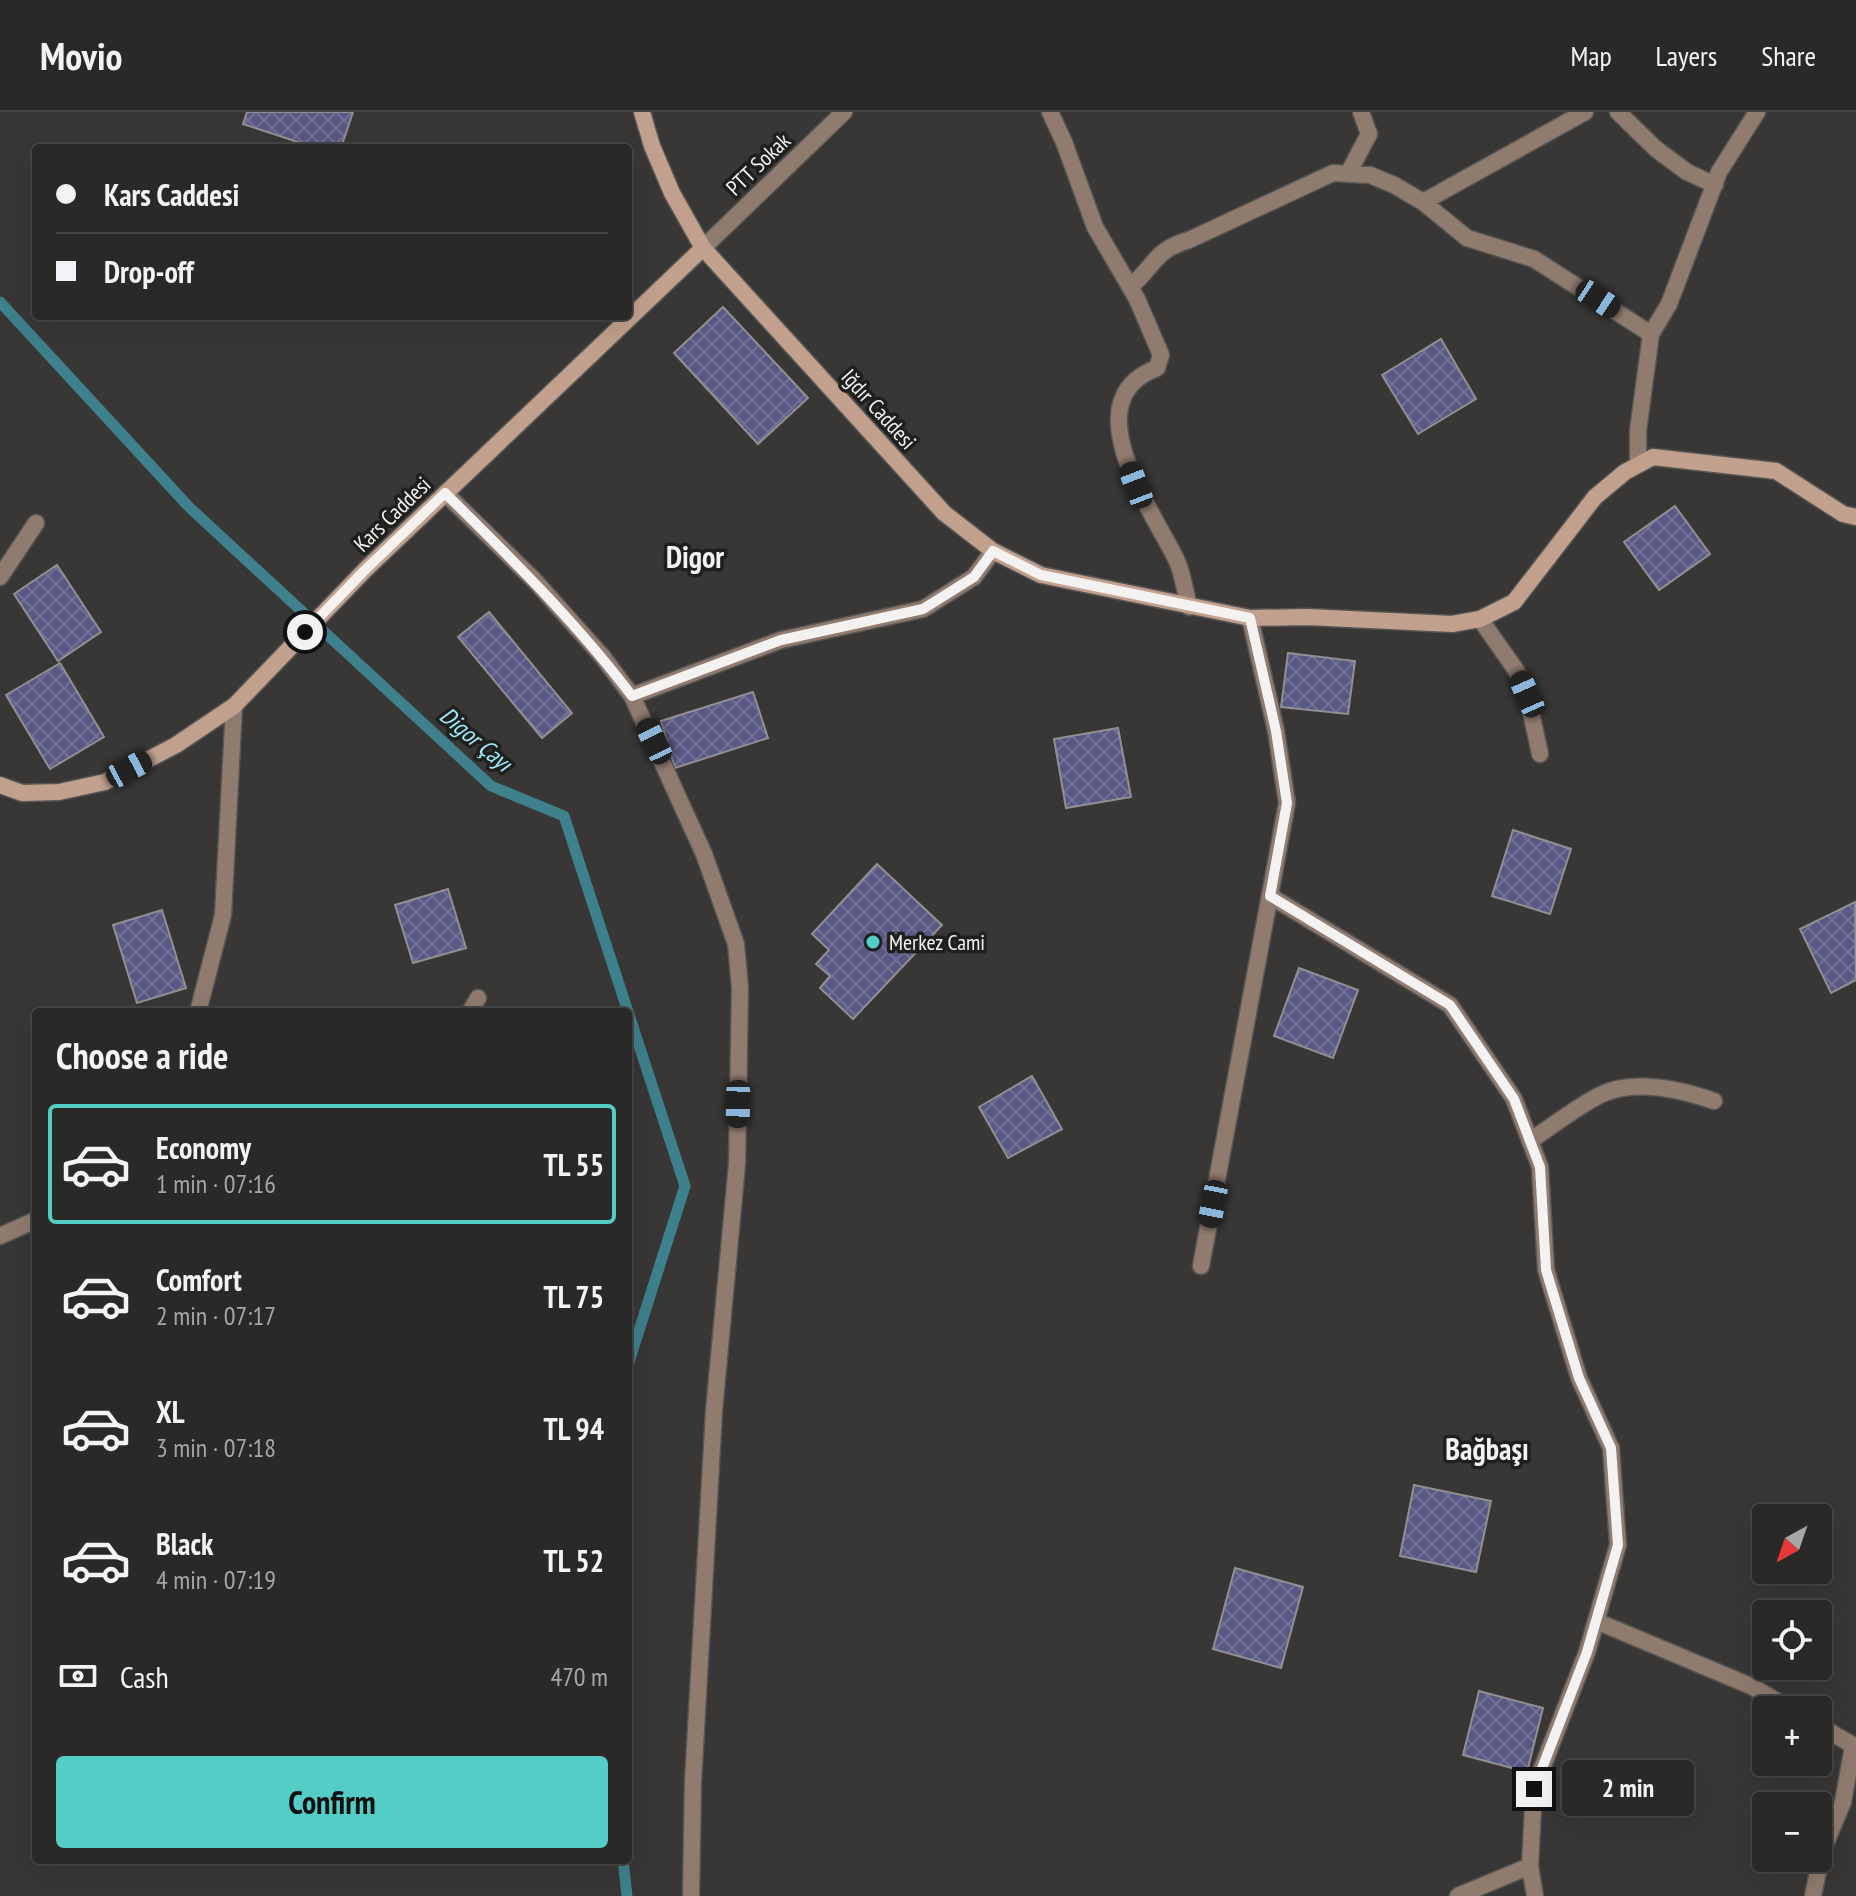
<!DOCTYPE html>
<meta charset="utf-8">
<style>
:root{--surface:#2a2928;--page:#323130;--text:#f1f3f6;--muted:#a5a6a8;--line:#464545;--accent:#54cdc6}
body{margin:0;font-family:"PT Sans Narrow",sans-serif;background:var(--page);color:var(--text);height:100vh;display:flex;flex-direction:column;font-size:30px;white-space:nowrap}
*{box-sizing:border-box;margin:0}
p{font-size:26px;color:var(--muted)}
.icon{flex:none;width:44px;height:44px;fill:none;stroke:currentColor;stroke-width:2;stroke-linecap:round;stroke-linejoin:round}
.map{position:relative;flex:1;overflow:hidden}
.side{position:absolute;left:32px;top:896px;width:600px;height:856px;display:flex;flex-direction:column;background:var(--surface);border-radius:8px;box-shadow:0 8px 32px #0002,0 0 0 2px var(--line)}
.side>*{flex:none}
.guide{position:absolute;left:32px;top:32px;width:600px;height:176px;border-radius:8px;box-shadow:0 8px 32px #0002,0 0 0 2px var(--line);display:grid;align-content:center;height:176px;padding:0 24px;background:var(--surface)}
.needle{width:52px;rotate:220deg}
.fabs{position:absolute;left:1752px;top:1392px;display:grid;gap:16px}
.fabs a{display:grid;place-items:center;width:80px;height:80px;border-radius:8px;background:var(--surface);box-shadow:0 8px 32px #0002,0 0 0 2px var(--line);font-size:40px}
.end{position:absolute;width:36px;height:36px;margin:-18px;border:10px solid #f3f2f1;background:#111;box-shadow:0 0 0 4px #111}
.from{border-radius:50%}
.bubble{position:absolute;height:56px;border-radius:8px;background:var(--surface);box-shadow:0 8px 32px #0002,0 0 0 2px var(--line);font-size:26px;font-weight:600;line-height:56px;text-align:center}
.car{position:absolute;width:24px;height:48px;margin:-24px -12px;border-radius:10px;box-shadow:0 0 6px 2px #0007;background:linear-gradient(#222 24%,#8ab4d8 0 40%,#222 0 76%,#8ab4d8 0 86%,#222 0)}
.guide b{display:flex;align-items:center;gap:28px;height:76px;font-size:30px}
.guide b+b{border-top:2px solid var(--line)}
.guide i{width:20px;height:20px;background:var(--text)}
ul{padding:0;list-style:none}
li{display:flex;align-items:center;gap:24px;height:120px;margin:0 16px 12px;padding:0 8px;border:4px solid transparent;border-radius:8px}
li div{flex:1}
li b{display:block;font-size:30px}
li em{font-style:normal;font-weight:600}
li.active{border-color:var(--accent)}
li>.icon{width:72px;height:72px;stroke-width:1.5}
h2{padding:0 24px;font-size:36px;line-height:96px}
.pay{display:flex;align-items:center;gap:20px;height:88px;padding:0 24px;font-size:30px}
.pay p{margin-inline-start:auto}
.primary-button{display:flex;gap:16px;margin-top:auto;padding:16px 24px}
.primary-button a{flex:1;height:92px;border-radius:8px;background:var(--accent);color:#111;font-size:32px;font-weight:600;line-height:92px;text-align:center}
header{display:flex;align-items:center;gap:48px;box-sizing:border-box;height:112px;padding:0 40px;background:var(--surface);border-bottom:2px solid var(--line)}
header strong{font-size:38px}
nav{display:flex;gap:44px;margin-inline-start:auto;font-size:28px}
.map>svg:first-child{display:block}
</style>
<header>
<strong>Movio</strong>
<nav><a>Map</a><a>Layers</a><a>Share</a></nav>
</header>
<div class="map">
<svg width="1856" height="1784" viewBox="0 0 1856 1784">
<defs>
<pattern id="building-cross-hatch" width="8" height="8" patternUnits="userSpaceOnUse" patternTransform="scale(2)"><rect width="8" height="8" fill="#595783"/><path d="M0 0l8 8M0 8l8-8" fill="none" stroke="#717095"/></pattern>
</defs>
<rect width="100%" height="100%" fill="#383735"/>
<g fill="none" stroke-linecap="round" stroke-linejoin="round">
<path stroke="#3e808b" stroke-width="11" d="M 0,190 L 189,395 L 491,674 L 564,704 L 685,1074 L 628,1253
M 623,1748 L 627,1784"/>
</g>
<path fill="url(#building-cross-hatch)" stroke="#909093" stroke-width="2" d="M 247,0 L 353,0 L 341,36 L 316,36 L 243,12 Z
M 723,195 L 808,286 L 758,332 L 674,241 Z
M 1441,227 L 1476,287 L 1418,322 L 1382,263 Z
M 1675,394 L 1710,442 L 1659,478 L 1624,430 Z
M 57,453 L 101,520 L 58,549 L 14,482 Z
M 489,500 L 572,601 L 542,626 L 458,525 Z
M 1288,541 L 1355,549 L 1348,602 L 1281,595 Z
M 60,551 L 104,625 L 50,657 L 6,583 Z
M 753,580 L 768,626 L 675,656 L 661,609 Z
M 1118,616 L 1131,685 L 1066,696 L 1054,627 Z
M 1513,718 L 1571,737 L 1550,802 L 1492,784 Z
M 877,752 L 942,813 L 853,907 L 820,876 L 830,864 L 816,852 L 829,838 L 812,822 Z
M 448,777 L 466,836 L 413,851 L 395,793 Z
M 1855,790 L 1856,868 L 1831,881 L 1800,817 Z
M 162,798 L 186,876 L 137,891 L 113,813 Z
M 1299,856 L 1358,878 L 1333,946 L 1274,924 Z
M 1032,964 L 1062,1017 L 1008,1046 L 979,995 Z
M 1414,1373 L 1491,1389 L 1476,1460 L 1400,1444 Z
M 1235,1456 L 1303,1475 L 1281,1556 L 1213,1537 Z
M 1479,1579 L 1543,1596 L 1527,1660 L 1463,1643 Z"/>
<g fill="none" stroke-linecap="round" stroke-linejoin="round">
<defs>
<path id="lane" d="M 0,465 L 36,411
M 1480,507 L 1516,558 L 1527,582 L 1540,642
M 470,900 L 478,886
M 1530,1029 C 1552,1014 1574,997 1598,984 C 1632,966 1679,977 1714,989"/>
<path id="street" d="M 1050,0 L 1064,30 L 1095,115 L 1137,187 L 1161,243 L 1157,256 C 1072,288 1152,398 1176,447 C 1183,461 1185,479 1189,495
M 1618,0 L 1656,37 L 1687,60 L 1715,73
M 1349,60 L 1369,22 L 1361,0
M 1423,90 L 1585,0
M 703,136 L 844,0
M 1130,175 C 1155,154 1154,138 1189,128 L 1333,61 L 1370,63 L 1394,73 L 1423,90 L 1467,126 L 1534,147 L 1651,222
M 1638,352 L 1638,319 L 1651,222 L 1669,192 L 1719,60 L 1757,0
M 445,381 L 535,469 L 602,544 L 632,584 L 704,742 L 736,832 L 740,876 L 737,1052 L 714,1299 L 693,1670 L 691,1784
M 632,584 L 781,528 L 923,497 L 974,465 L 993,439
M 1270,784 L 1450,893 L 1514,987 L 1540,1055 L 1546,1158 L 1579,1266 L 1611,1336 L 1618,1433 L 1587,1540 L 1534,1677 L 1530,1754 L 1535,1784
M 198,900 L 223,803 L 234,594
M 0,1124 L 36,1108
M 1201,1154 L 1287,691 L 1276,619 L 1250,506
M 1596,1509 L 1753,1575 L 1792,1598
M 1818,1613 L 1856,1635
M 1458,1784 L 1530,1754
M 1813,1784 L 1822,1740 L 1843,1690 L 1853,1634"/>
<path id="secondary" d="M 642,0 L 652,34 L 672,81 L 703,136 L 944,401 L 993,439 L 1041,463 L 1250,506 L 1308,505 L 1452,512 L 1480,507 L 1514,490 L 1595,385 L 1625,360 L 1653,345 L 1776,359 L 1843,402 L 1856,405
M 0,673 L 22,681 L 59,680 L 105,670 L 176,633 L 234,594 L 365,458 L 703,136"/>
</defs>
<use href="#lane" stroke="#565553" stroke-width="19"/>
<use href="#street" stroke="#565553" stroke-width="19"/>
<use href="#secondary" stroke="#565553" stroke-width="19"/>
<use href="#lane" stroke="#907b6f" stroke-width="16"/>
<use href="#street" stroke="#907b6f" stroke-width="16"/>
<use href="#secondary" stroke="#c1a08e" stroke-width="16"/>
</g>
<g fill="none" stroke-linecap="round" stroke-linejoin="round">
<path stroke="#f3f2f1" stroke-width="10" d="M 305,520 L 365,458 L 445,381 C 511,446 576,510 632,584 L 781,528 L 923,497 L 974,465 L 993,439 L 1041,463 L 1250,506 L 1276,619 L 1287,691 L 1270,784 L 1450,893 L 1514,987 L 1540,1055 L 1546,1158 L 1579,1266 L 1611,1336 L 1618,1433 L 1587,1540 L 1534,1677"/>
</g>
<circle fill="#54cdc6" stroke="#1f1f1e" stroke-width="3" cx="873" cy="830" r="8"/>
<g text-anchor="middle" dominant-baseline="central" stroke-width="7" stroke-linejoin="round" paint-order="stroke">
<g font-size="22" fill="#f3f2f1" stroke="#1f1f1e">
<text transform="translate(758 52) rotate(-44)">PTT Sokak</text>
<text transform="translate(879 297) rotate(48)">Iğdır Caddesi</text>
<text transform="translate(392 402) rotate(-44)">Kars Caddesi</text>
</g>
<g font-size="22" fill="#f3f2f1" stroke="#1f1f1e" text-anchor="start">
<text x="889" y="830">Merkez Cami</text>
</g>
<g font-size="24" font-style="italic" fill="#9debf9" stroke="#1f1f1e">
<text transform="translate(476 627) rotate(40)">Digor Çayı</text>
</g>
<g font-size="30" font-weight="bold" fill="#f3f2f1" stroke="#1f1f1e">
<text x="695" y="444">Digor</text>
<text x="1487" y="1336">Bağbaşı</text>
</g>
</g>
</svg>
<div class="fabs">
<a><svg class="needle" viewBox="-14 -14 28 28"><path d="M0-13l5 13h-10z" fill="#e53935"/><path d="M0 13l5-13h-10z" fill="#a5a6a8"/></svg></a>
<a><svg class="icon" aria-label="locate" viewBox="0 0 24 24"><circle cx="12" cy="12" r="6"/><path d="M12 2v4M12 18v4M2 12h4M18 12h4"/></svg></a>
<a>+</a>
<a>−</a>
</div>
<i class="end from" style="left:305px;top:520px"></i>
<i class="end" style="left:1534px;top:1677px"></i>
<div class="bubble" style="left:1562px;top:1648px;width:132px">2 min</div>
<i class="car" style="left:1598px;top:187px;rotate:123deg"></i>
<i class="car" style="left:1136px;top:373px;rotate:339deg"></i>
<i class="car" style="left:1527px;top:582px;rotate:336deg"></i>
<i class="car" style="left:654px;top:629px;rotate:334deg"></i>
<i class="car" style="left:129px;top:657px;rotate:62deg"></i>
<i class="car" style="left:738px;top:992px;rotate:181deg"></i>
<i class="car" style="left:1213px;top:1092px;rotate:191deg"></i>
<div class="guide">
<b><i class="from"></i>Kars Caddesi</b>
<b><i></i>Drop-off</b>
</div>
<section class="side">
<h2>Choose a ride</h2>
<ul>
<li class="active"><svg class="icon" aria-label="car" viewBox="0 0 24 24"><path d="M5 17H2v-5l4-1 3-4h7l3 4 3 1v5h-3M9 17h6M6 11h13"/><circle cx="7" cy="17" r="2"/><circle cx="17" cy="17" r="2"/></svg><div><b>Economy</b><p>1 min · 07:16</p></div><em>TL 55</em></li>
<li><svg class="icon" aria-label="car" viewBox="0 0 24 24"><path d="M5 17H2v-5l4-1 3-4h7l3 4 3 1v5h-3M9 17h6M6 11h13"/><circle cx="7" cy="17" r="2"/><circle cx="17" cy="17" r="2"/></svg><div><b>Comfort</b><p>2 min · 07:17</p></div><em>TL 75</em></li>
<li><svg class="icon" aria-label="car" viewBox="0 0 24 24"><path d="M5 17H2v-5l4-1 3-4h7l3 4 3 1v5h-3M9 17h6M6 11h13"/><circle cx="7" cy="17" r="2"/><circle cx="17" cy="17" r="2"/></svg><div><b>XL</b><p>3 min · 07:18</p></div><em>TL 94</em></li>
<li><svg class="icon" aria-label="car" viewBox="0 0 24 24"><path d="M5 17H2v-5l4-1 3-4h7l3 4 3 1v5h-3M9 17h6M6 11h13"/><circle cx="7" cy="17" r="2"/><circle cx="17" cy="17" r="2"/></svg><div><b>Black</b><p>4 min · 07:19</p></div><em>TL 52</em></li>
</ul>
<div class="pay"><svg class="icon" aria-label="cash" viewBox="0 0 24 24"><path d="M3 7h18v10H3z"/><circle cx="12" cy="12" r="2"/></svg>Cash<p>470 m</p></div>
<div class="primary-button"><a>Confirm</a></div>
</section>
</div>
